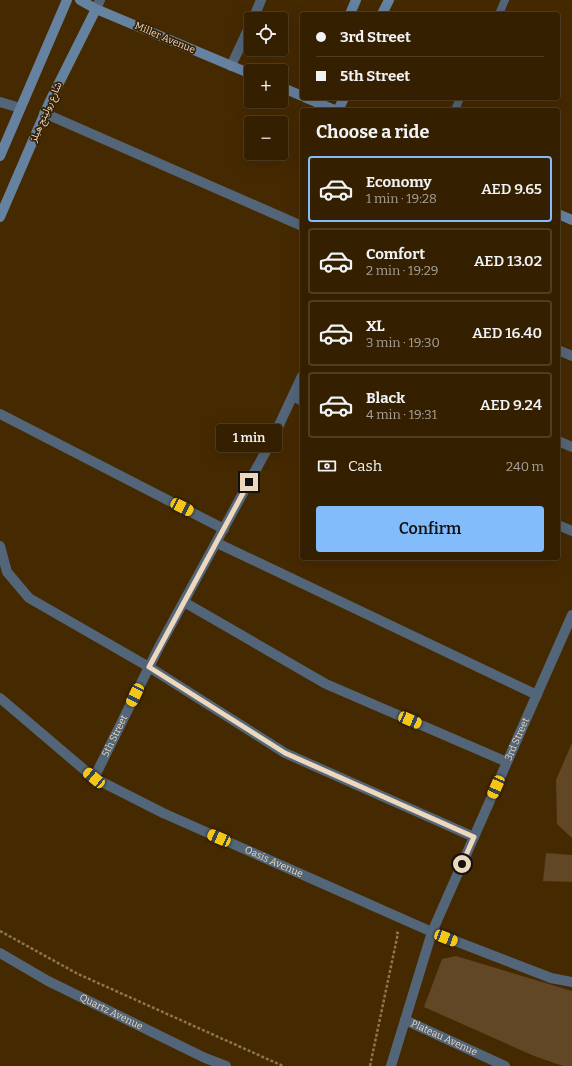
<!DOCTYPE html>
<meta charset="utf-8">
<style>
:root{--surface:#341f00;--page:#3f2c0f;--text:#f1f3f6;--muted:#a9a299;--line:#4e3d22;--accent:#83bcfb}
body{margin:0;font-family:Bitter,"Noto Sans Arabic",serif;background:var(--page);color:var(--text);height:100vh;display:flex;flex-direction:column;font-size:15px;white-space:nowrap}
*{box-sizing:border-box;margin:0}
p{font-size:13px;color:var(--muted)}
.icon{flex:none;width:22px;height:22px;fill:none;stroke:currentColor;stroke-width:2;stroke-linecap:round;stroke-linejoin:round}
.map{position:relative;flex:1;overflow:hidden}
.drawer{position:absolute;left:300px;top:108px;width:260px;height:452px;display:flex;flex-direction:column;background:var(--surface);border-radius:4px;box-shadow:0 4px 16px #0002,0 0 0 1px var(--line)}
.drawer>*{flex:none}
.hud{position:absolute;left:300px;top:12px;width:260px;height:88px;border-radius:4px;box-shadow:0 4px 16px #0002,0 0 0 1px var(--line);display:grid;align-content:center;height:88px;padding:0 16px;background:var(--surface)}
.fabs{position:absolute;left:244px;top:12px;display:grid;gap:8px}
.fabs a{display:grid;place-items:center;width:44px;height:44px;border-radius:4px;background:var(--surface);box-shadow:0 4px 16px #0002,0 0 0 1px var(--line);font-size:20px}
.end{position:absolute;width:18px;height:18px;margin:-9px;border:5px solid #edd7bd;background:#111;box-shadow:0 0 0 2px #111}
.from{border-radius:50%}
.bubble{position:absolute;height:28px;border-radius:4px;background:var(--surface);box-shadow:0 4px 16px #0002,0 0 0 1px var(--line);font-size:13px;font-weight:600;line-height:28px;text-align:center}
.car{position:absolute;width:12px;height:24px;margin:-12px -6px;border-radius:5px;box-shadow:0 0 3px 1px #0007;background:linear-gradient(#f5c518 24%,#345 0 40%,#f5c518 0 76%,#345 0 86%,#f5c518 0)}
.hud b{display:flex;align-items:center;gap:14px;height:38px;font-size:15px}
.hud b+b{border-top:1px solid var(--line)}
.hud i{width:10px;height:10px;background:var(--text)}
ul{padding:0;list-style:none}
li{display:flex;align-items:center;gap:12px;height:66px;margin:0 8px 6px;padding:0 8px;border:2px solid var(--line);border-radius:4px}
li div{flex:1}
li b{display:block;font-size:15px}
li em{font-style:normal;font-weight:600}
li.selected{border-color:var(--accent)}
li>.icon{width:36px;height:36px;stroke-width:1.5}
h2{padding:0 16px;font-size:18px;line-height:48px}
.pay{display:flex;align-items:center;gap:10px;height:44px;padding:0 16px;font-size:15px}
.pay p{margin-inline-start:auto}
.action{display:flex;gap:8px;margin-top:auto;padding:8px 16px}
.action a{flex:1;height:46px;border-radius:4px;background:var(--accent);color:#111;font-size:16px;font-weight:600;line-height:46px;text-align:center}
.map>svg:first-child{display:block}
</style>
<div class="map">
<svg width="572" height="1066" viewBox="0 0 572 1066">
<rect width="100%" height="100%" fill="#452900"/>
<path fill="#614725" d="M 572,743 L 572,838 L 557,824 L 556,780 Z
M 546,853 L 572,855 L 572,882 L 543,881 Z
M 456,956 L 572,991 L 572,1066 L 563,1066 L 534,1056 L 424,1007 L 442,959 Z"/>
<g fill="none" stroke-linecap="round" stroke-linejoin="round">
<path stroke="#8d7451" stroke-width="2.5" stroke-dasharray="3 2" stroke-linecap="butt" d="M 0,931 L 78,974 L 283,1066
M 370,1066 L 398,933 L 395,932"/>
<path stroke="#536578" stroke-width="8" d="M 499,14 L 505,0
M 455,110 L 460,98"/>
<g stroke="#536578" stroke-width="10">
<path d="M 96,9 L 100,0"/>
<path d="M 253,19 L 261,0"/>
<path d="M 231,66 L 251,23"/>
<path d="M 0,102 L 20,108"/>
<path d="M 44,113 L 302,226"/>
<path d="M 558,350 L 572,356"/>
<path d="M 293,396 L 302,401"/>
<path d="M 0,414 L 224,529"/>
<path d="M 558,441 L 572,447"/>
<path d="M 558,525 L 572,531"/>
<path d="M 217,543 L 537,695"/>
<path d="M 0,546 L 7,572 L 29,598 L 149,667 L 285,753 L 474,837"/>
<path d="M 184,602 L 326,684 L 507,762"/>
<path id="s1" d="M 0,698 L 94,778 L 163,813 L 432,932 L 551,978 L 572,982"/>
<path id="s2" d="M 94,778 L 159,647 L 272,440 L 302,376"/>
<path id="s3" d="M 0,953 L 48,981 L 205,1058 L 226,1066"/>
<path id="s4" d="M 405,1020 L 505,1066"/>
<path id="s5" d="M 391,1066 L 432,932 L 572,615"/>
</g>
<path stroke="#6582a1" stroke-width="10" d="M 80,0 L 96,9 L 251,74
M 350,14 L 356,0
M 382,14 L 389,0
M 281,87 L 302,96
M 306,98 L 335,110
M 338,110 L 344,98
M 0,156 L 67,0
M 558,214 L 572,220
M 0,217 L 50,101 L 96,9"/>
</g>
<g fill="none" stroke-linecap="round" stroke-linejoin="round">
<path stroke="#edd7bd" stroke-width="5" d="M 249,482 L 149,667 L 285,753 L 474,837 L 462,864"/>
</g>
<g text-anchor="middle" dominant-baseline="central" stroke-width="3.5" stroke-linejoin="round" paint-order="stroke">
<g font-size="10" fill="#edd7bd" stroke="#352105">
<text transform="translate(165 38) rotate(23)">Miller Avenue</text>
<text transform="translate(46 112) rotate(-66)">شارع رولينج هيلز</text>
<text stroke="none"><textPath href="#s2" startOffset="47">5th Street</textPath></text>
<text stroke="none"><textPath href="#s5" startOffset="351">3rd Street</textPath></text>
<text stroke="none"><textPath href="#s1" startOffset="322">Oasis Avenue</textPath></text>
<text stroke="none"><textPath href="#s3" startOffset="126">Quartz Avenue</textPath></text>
<text stroke="none"><textPath href="#s4" startOffset="43">Plateau Avenue</textPath></text>
</g>
</g>
</svg>
<div class="fabs">
<a><svg class="icon" aria-label="locate" viewBox="0 0 24 24"><circle cx="12" cy="12" r="6"/><path d="M12 2v4M12 18v4M2 12h4M18 12h4"/></svg></a>
<a>+</a>
<a>−</a>
</div>
<i class="end from" style="left:462px;top:864px"></i>
<i class="end" style="left:249px;top:482px"></i>
<div class="bubble" style="left:216px;top:424px;width:66px">1 min</div>
<i class="car" style="left:182px;top:507px;rotate:117deg"></i>
<i class="car" style="left:135px;top:695px;rotate:206deg"></i>
<i class="car" style="left:410px;top:720px;rotate:113deg"></i>
<i class="car" style="left:94px;top:778px;rotate:310deg"></i>
<i class="car" style="left:496px;top:787px;rotate:204deg"></i>
<i class="car" style="left:219px;top:838px;rotate:294deg"></i>
<i class="car" style="left:446px;top:938px;rotate:111deg"></i>
<div class="hud">
<b><i class="from"></i>3rd Street</b>
<b><i></i>5th Street</b>
</div>
<section class="drawer">
<h2>Choose a ride</h2>
<ul>
<li class="selected"><svg class="icon" aria-label="car" viewBox="0 0 24 24"><path d="M5 17H2v-5l4-1 3-4h7l3 4 3 1v5h-3M9 17h6M6 11h13"/><circle cx="7" cy="17" r="2"/><circle cx="17" cy="17" r="2"/></svg><div><b>Economy</b><p>1 min · 19:28</p></div><em>AED 9.65</em></li>
<li><svg class="icon" aria-label="car" viewBox="0 0 24 24"><path d="M5 17H2v-5l4-1 3-4h7l3 4 3 1v5h-3M9 17h6M6 11h13"/><circle cx="7" cy="17" r="2"/><circle cx="17" cy="17" r="2"/></svg><div><b>Comfort</b><p>2 min · 19:29</p></div><em>AED 13.02</em></li>
<li><svg class="icon" aria-label="car" viewBox="0 0 24 24"><path d="M5 17H2v-5l4-1 3-4h7l3 4 3 1v5h-3M9 17h6M6 11h13"/><circle cx="7" cy="17" r="2"/><circle cx="17" cy="17" r="2"/></svg><div><b>XL</b><p>3 min · 19:30</p></div><em>AED 16.40</em></li>
<li><svg class="icon" aria-label="car" viewBox="0 0 24 24"><path d="M5 17H2v-5l4-1 3-4h7l3 4 3 1v5h-3M9 17h6M6 11h13"/><circle cx="7" cy="17" r="2"/><circle cx="17" cy="17" r="2"/></svg><div><b>Black</b><p>4 min · 19:31</p></div><em>AED 9.24</em></li>
</ul>
<div class="pay"><svg class="icon" aria-label="cash" viewBox="0 0 24 24"><path d="M3 7h18v10H3z"/><circle cx="12" cy="12" r="2"/></svg>Cash<p>240 m</p></div>
<div class="action"><a>Confirm</a></div>
</section>
</div>
